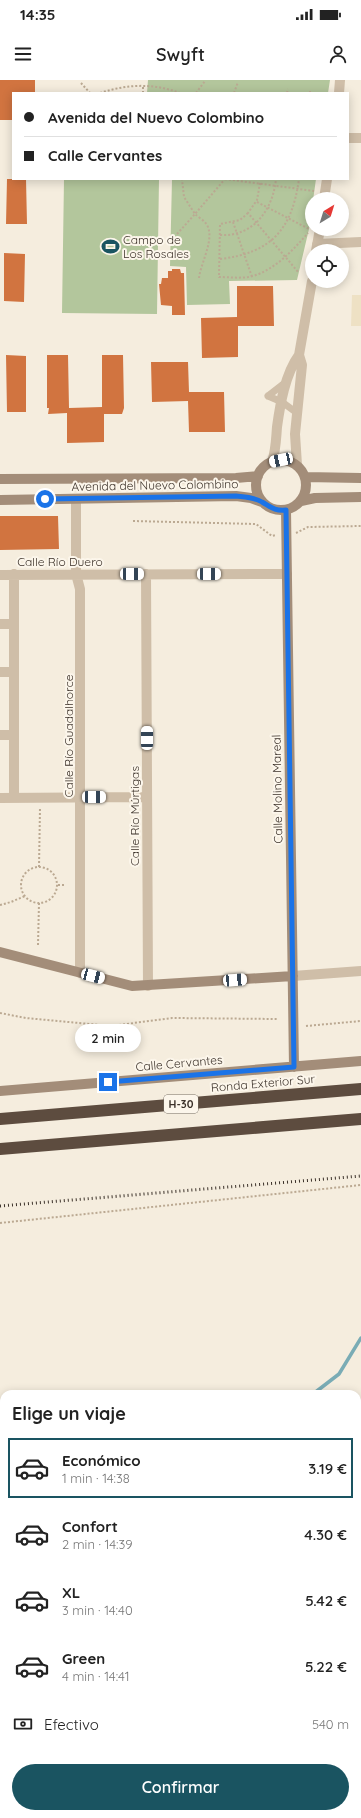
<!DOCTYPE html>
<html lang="es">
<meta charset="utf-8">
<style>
:root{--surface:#fff;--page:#f6f6f6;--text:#222;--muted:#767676;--line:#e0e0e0;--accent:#1a5461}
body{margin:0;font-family:Quicksand,sans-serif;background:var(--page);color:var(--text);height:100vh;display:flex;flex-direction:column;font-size:15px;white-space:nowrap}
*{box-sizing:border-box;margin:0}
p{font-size:13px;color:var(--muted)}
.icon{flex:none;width:22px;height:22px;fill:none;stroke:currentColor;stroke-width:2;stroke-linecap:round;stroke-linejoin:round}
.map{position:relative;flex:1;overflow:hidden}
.sheet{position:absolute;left:0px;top:1310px;width:361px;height:428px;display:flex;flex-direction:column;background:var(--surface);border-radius:12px 12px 0 0;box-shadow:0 2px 10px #0003}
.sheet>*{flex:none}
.hud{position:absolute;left:12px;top:12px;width:337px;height:88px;border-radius:0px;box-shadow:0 2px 10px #0003;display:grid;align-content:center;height:88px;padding:0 12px;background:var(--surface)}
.needle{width:26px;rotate:38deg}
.fabs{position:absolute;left:305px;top:112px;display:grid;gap:8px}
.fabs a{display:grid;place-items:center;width:44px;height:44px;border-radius:50%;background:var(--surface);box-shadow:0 2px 10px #0003;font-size:20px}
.end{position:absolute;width:18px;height:18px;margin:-9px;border:5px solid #1a73e8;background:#fff;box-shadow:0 0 0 2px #fff}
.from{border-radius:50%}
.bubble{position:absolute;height:28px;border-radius:14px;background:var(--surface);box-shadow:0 2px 10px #0003;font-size:13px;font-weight:600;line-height:28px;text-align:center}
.car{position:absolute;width:12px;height:24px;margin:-12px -6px;border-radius:5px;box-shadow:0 0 3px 1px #0007;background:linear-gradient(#fff 24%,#345 0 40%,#fff 0 76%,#345 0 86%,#fff 0)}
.hud b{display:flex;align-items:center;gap:14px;height:38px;font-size:15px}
.hud b+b{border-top:1px solid var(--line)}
.hud i{width:10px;height:10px;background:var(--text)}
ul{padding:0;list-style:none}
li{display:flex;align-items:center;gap:12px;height:60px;margin:0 8px 6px;padding:0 4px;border:2px solid transparent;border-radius:0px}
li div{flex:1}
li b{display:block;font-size:15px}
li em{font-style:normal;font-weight:600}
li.current{border-color:var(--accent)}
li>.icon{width:36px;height:36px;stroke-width:1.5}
h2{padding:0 12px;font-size:18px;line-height:48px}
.pay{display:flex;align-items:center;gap:10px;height:44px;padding:0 12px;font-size:15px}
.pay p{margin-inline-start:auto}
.cta{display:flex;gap:8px;margin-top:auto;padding:8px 12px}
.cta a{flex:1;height:46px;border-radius:24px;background:var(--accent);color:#fff;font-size:16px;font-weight:600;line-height:46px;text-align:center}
.status{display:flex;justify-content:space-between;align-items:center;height:28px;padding:0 20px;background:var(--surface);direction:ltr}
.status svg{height:11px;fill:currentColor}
header{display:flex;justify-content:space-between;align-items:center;height:52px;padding:0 12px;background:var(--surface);font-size:18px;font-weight:600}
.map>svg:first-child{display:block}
</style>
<div class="status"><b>14:35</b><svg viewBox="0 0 49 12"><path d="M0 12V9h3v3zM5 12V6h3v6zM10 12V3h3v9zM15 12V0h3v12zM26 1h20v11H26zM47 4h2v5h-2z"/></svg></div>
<header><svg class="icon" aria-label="menu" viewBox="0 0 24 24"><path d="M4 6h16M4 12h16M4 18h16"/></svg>Swyft<svg class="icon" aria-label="person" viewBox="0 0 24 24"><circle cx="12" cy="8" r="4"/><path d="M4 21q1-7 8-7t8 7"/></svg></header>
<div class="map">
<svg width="361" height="1738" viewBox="0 0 361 1738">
<rect width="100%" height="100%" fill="#f5edde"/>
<path fill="#b3c69c" d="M 148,0 L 330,0 L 328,13 L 147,13 Z
M 64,99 L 159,99 L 157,234 L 62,233 Z
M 172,99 L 316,99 L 309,149 L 297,200 L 229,201 L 230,224 L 187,225 L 186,187 L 170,186 Z"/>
<path fill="#eee1c4" d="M 352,215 L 361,215 L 361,246 L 351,246 Z"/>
<path fill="#7aacb5" d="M 361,1584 L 361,1673 L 357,1675 L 357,1585 Z
M 52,1734 L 251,1734 L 244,1738 L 42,1738 Z"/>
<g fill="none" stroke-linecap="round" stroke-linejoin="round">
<path stroke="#7aacb5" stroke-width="3.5" d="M 313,1314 L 339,1294 L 361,1258
M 0,1532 L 4,1530"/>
</g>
<path fill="#d17440" d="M 0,0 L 35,0 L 35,13 L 13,13 L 13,40 L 0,40 Z
M 7,99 L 26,99 L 27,144 L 6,144 Z
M 4,173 L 25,174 L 24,222 L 4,221 Z
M 172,189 L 180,189 L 181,193 L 184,193 L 185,235 L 172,235 L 172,226 L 161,225 L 159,204 L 161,204 L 162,198 L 168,198 L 168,191 L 172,191 Z
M 237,206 L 273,206 L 274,246 L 238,246 L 238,277 L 202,278 L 201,238 L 237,237 Z
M 6,275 L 26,276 L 26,332 L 7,332 Z
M 47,275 L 68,275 L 69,328 L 102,327 L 102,275 L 123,275 L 124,328 L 122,334 L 104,334 L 104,362 L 67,363 L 67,333 L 48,334 L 49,328 L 47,328 Z
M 151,282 L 188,282 L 189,312 L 224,312 L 225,352 L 189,352 L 188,321 L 152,322 Z
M 0,436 L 58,436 L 59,469 L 0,470 Z"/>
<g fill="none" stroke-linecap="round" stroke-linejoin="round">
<path stroke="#bba992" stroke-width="2" stroke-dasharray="2 2" stroke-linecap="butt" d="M 81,3 L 90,13
M 100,13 C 128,4 153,3 180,13
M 143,13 L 143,5
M 196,13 L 205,1
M 234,13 L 238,2
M 287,13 L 288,9
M 310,13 L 310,10
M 225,99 L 314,111
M 260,103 L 257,120 L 248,133 L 299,193
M 257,122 L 309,149
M 248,133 L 240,140 L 220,144 L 219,197 C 229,197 242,199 253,196 C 276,189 293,170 308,153
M 233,142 L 252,197
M 177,154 L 195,134 L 184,117 L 182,99
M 220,155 C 254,157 273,129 276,99
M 220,179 C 271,173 292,150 299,99
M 199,198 C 201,182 215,159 207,145 C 204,140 198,137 195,134 L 225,99
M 133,441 L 256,444 L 272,456 L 276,455
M 296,453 L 308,447 L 361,446
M21 805a18 18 0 1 1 36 0a18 18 0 1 1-36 0Z
M 39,787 L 40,728
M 58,805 L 66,805
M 0,825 L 11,822 L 25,816
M 38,865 L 39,823
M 0,933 L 26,938 L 111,946 L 172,938 L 277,939
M 306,946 L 361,941
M 0,1143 L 361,1105"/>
<path stroke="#cfbea8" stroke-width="7" d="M 268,316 L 282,322 L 297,333
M 268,316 L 286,302"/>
<path stroke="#cfbea8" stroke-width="10" d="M 339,13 L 340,0
M 348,58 L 361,58
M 324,119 L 327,99
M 317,164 L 361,162
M 316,171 L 320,149
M 272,382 C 276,370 276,359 277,347 C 280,325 285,294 299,275 L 312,201
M 297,385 L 295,354 L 302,285 L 299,275
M 76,419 L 76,494 L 80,509 L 80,893
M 14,494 L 14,718
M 146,494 L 148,906
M 0,495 L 287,494
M 0,544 L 14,544
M 0,592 L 14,592
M 0,655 L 14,655
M 0,718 L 147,717
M 293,896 L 361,891"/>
<path stroke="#a38d79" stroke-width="10" d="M256 405a25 25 0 1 1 50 0a25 25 0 1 1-50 0Z
M 305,397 L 361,398
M 0,399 L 236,398 L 258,396
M 0,420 L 236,416 L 251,418 L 262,422
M 301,421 L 315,418 L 361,417
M 286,430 L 294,987
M 0,872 L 132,906 L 293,896
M 0,1011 L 361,981"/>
<path stroke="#5d4c3f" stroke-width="12" d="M 0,1039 L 361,1009
M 0,1069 L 361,1039"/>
<path stroke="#3b3129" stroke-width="3" stroke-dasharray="1 3" stroke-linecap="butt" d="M 0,1126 L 361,1096"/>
</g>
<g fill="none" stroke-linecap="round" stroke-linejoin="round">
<path stroke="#1a73e8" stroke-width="5" d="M 45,419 L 236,416 C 244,417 254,417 262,422 C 271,427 274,431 286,430 L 294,987 L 108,1002"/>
</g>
<defs>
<symbol id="stadium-bare" viewBox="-9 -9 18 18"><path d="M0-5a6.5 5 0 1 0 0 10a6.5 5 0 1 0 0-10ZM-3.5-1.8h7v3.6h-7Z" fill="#1a5461" stroke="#fcf6eb" stroke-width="2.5" paint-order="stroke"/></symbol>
</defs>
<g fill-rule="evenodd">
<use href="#stadium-bare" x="98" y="154" width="25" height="25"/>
</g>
<g text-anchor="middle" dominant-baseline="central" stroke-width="4" stroke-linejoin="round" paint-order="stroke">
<rect fill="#fcf6eb" stroke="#756c63" stroke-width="1" x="164" y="1015" width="34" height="18" rx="3"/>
<g font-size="11" font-weight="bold" fill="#3b3129">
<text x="181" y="1024">H-30</text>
</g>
<g font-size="12" fill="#3b3129" stroke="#fcf6eb" text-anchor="start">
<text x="123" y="159">Campo de<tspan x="123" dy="14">Los Rosales</tspan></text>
</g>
<g font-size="12" fill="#3b3129" stroke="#fcf6eb">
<text transform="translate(155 405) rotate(-1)">Avenida del Nuevo Colombino</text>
<text x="60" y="481">Calle Río Duero</text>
<text transform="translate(68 656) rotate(-90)">Calle Río Guadalhorce</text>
<text transform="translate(277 709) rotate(-91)">Calle Molino Mareal</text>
<text transform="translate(134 736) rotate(-90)">Calle Río Múrtigas</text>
<text transform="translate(179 983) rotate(-5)">Calle Cervantes</text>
<text transform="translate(263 1003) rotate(-5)">Ronda Exterior Sur</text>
</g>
</g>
</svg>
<div class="fabs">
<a><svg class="needle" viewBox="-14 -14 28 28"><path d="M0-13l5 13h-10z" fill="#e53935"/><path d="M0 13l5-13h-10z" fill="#767676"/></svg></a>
<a><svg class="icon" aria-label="locate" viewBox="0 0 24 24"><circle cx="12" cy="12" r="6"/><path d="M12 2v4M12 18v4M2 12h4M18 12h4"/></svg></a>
</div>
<i class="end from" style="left:45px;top:419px"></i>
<i class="end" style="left:108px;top:1002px"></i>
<div class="bubble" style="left:75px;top:944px;width:66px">2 min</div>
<i class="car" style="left:281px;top:380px;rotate:258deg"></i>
<i class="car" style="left:132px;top:494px;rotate:90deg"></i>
<i class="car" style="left:209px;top:494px;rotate:90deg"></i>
<i class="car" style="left:147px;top:658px;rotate:0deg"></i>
<i class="car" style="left:94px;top:717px;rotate:90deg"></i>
<i class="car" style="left:93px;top:896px;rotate:105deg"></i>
<i class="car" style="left:235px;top:900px;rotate:86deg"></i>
<div class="hud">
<b><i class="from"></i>Avenida del Nuevo Colombino</b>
<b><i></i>Calle Cervantes</b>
</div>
<section class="sheet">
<h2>Elige un viaje</h2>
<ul>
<li class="current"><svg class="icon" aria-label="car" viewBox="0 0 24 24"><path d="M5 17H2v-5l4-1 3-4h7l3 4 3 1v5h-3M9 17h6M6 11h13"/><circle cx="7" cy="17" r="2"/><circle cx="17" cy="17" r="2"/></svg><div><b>Económico</b><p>1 min · 14:38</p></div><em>3.19 €</em></li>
<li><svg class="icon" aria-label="car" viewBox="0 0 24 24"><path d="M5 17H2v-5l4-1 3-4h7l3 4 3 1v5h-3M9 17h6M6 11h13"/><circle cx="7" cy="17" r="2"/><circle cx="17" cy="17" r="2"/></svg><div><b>Confort</b><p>2 min · 14:39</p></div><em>4.30 €</em></li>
<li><svg class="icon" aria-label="car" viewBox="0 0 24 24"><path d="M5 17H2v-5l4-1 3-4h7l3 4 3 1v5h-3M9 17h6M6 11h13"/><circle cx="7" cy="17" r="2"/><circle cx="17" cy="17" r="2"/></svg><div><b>XL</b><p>3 min · 14:40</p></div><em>5.42 €</em></li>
<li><svg class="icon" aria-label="car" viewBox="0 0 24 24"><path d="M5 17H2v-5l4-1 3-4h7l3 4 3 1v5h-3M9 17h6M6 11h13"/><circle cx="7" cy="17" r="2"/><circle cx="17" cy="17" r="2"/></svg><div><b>Green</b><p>4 min · 14:41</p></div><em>5.22 €</em></li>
</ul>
<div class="pay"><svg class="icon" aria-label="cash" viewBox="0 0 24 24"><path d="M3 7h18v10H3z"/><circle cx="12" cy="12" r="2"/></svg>Efectivo<p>540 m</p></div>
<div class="cta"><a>Confirmar</a></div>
</section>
</div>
